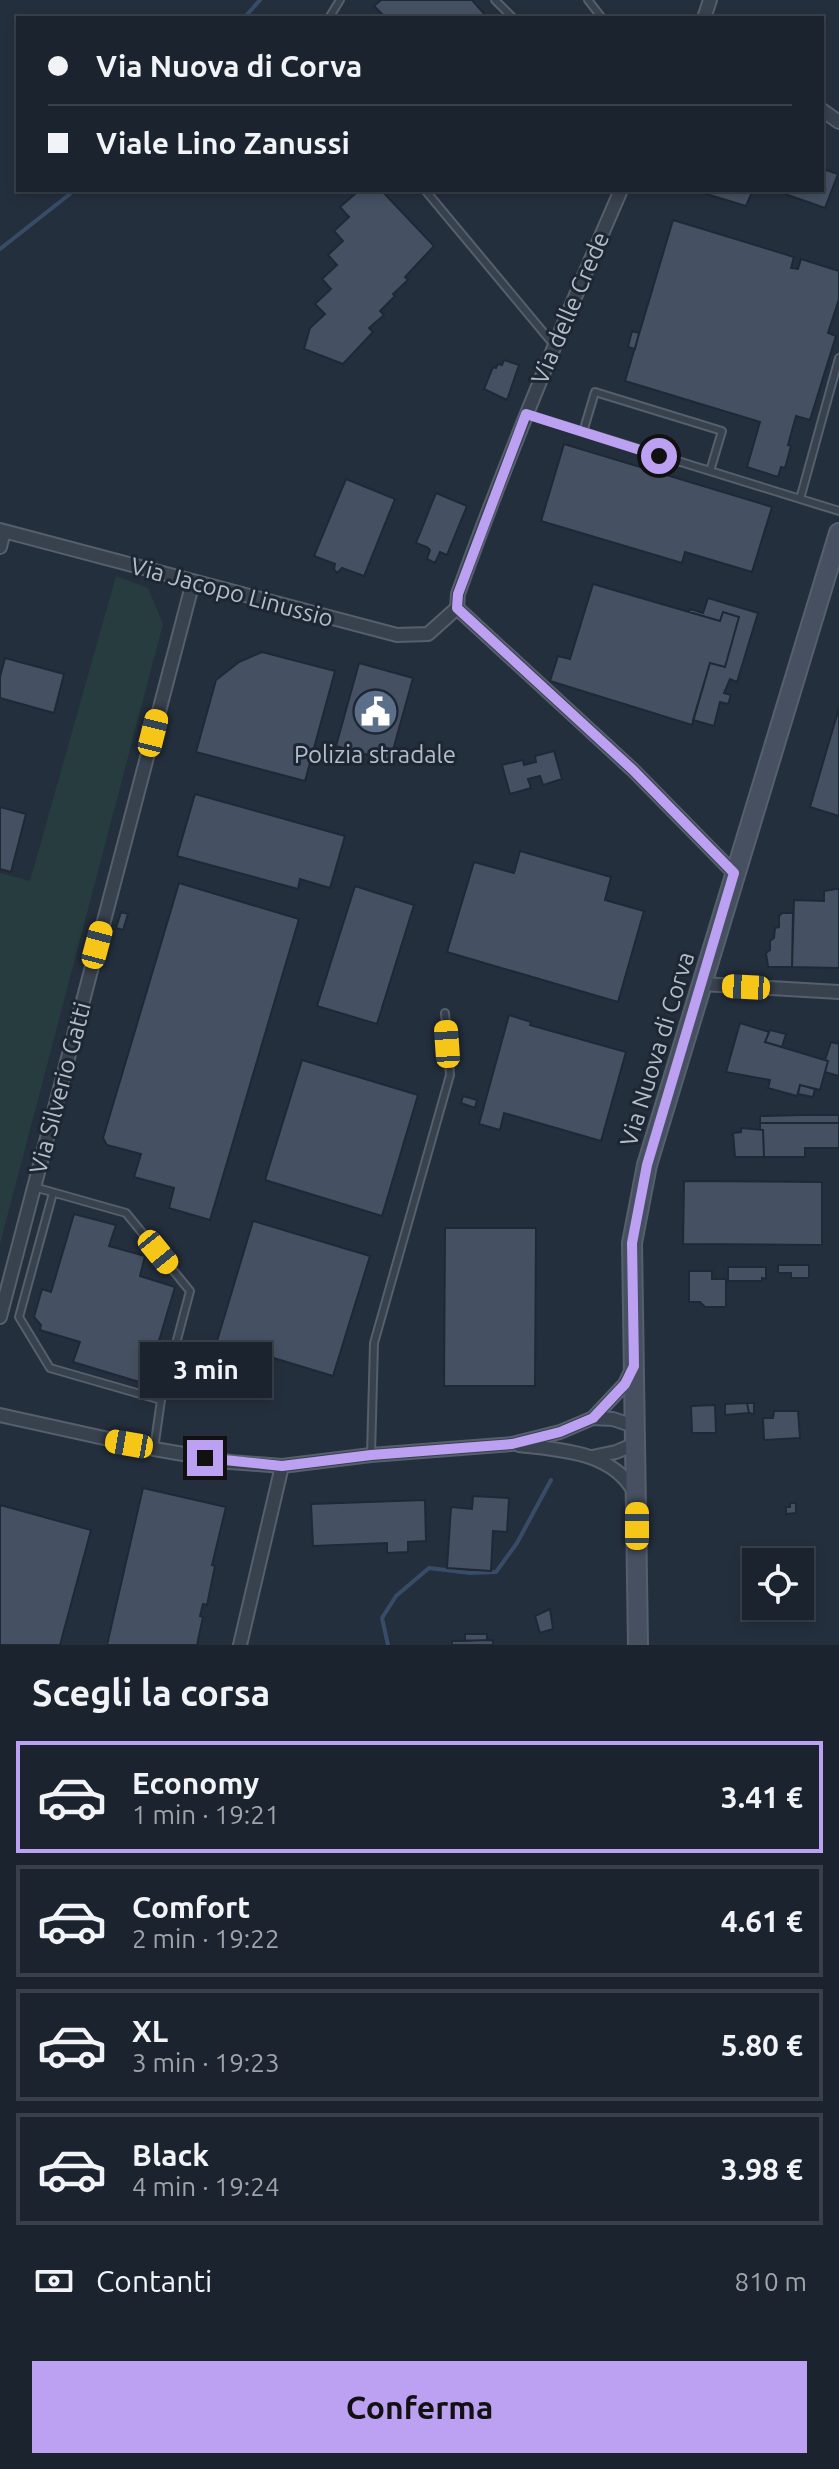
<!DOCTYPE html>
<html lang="it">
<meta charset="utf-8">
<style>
:root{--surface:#1b232e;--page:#242b36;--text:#f1f3f6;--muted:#a0a4aa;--line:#39404a;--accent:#bca0f2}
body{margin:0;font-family:Ubuntu,sans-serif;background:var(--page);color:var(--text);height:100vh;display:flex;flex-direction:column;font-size:30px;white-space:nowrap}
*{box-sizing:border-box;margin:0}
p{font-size:26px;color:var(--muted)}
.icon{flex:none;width:44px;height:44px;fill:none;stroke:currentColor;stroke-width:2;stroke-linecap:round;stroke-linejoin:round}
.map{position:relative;height:1645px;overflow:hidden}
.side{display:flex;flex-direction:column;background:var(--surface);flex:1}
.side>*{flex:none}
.banner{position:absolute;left:16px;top:16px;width:808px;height:176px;border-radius:0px;box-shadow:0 4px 12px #0003,0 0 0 2px var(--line);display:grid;align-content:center;height:176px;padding:0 32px;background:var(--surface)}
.fabs{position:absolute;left:742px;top:1548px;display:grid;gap:16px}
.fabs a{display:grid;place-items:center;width:72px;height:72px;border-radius:0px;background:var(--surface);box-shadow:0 4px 12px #0003,0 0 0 2px var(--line);font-size:40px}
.end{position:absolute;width:36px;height:36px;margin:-18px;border:10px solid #bca0f2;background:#111;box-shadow:0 0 0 4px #111}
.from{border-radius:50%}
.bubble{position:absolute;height:56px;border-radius:0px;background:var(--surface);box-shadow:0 4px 12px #0003,0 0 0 2px var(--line);font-size:26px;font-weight:700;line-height:56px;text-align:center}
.car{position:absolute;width:24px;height:48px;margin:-24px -12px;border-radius:10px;box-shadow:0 0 6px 2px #0007;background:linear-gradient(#f5c518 24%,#345 0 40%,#f5c518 0 76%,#345 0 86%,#f5c518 0)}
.banner b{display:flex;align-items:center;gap:28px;height:76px;font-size:30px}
.banner b+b{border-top:2px solid var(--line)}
.banner i{width:20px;height:20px;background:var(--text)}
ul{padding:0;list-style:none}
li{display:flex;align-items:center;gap:24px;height:112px;margin:0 16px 12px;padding:0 16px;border:4px solid var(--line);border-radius:0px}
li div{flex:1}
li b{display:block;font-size:30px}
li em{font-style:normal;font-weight:700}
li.on{border-color:var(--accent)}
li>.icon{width:72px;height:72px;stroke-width:1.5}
h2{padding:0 32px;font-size:36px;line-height:96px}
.pay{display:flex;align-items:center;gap:20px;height:88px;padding:0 32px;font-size:30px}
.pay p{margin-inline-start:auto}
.primary-button{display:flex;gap:16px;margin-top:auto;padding:16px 32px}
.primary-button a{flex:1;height:92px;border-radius:0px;background:var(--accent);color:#111;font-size:32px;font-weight:700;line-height:92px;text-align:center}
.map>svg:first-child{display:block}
</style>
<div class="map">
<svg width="839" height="1645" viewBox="0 0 839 1645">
<rect width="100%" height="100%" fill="#242f3e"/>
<path fill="#263c3f" d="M 116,576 L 148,588 L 163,624 L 0,1244 L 0,873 L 30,881 Z"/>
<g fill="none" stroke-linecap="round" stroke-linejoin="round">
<path stroke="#394c67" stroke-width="4" d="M 244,18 L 260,0
M 0,249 L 75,190
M 388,1645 L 382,1618 L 396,1596 L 429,1568 L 470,1573 L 496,1572 L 517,1543 L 551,1480"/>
</g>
<path fill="#455162" stroke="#1f2835" stroke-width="2" d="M 381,0 L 472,0 L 487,17 L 386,18 L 374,6 Z
M 826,170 L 838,174 L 825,208 L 782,193 L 783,190 L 822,190 L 822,173 Z
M 351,190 L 381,190 L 434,246 L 405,277 L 408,280 L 393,294 L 395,296 L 380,311 L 384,315 L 369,328 L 373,332 L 343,364 L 304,349 L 310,328 L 325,314 L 315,304 L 331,289 L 322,279 L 337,265 L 328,255 L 343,241 L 334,231 L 349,217 L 340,207 L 355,194 Z
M 693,190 L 753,190 L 746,206 Z
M 673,220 L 794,257 L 791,268 L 798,269 L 801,259 L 839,271 L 839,299 L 828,333 L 836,336 L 810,420 L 796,416 L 788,445 L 791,446 L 785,468 L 781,467 L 778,477 L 747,467 L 760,422 L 625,381 Z
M 632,331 L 639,333 L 635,349 L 628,347 Z
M 504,360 L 519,365 L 507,400 L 484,389 L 493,367 L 496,368 L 498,364 L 502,365 Z
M 564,444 L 772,507 L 752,572 L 685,552 L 682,563 L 541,521 Z
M 346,479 L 395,499 L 364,576 L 342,568 L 337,573 L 334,569 L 335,564 L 314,556 Z
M 436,493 L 467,506 L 447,555 L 440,552 L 435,563 L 427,559 L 430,550 L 427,547 L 416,543 Z
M 593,584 L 720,621 L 723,612 L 739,617 L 725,667 L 710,663 L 692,725 L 550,681 L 558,656 L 570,659 Z
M 708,598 L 758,613 L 737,682 L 730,679 L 724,693 L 731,695 L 728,704 L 720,702 L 714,726 L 693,720 L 710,663 L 725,667 L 739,617 L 723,612 L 720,621 L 689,612 L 690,609 L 703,613 Z
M 262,652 L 335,671 L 305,781 L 196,752 L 216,680 L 239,662 Z
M 5,658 L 64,674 L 54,713 L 0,698 L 0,677 Z
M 359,663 L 413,678 L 390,761 L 336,746 Z
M 839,708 L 839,816 L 810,807 Z
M 554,751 L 562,779 L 543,785 L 540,776 L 528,779 L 531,788 L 510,794 L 502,765 L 523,760 L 524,765 L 536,762 L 535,756 Z
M 195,794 L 345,836 L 330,888 L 300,879 L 298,889 L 177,856 Z
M 0,807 L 26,814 L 11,872 L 0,869 Z
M 520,851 L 611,877 L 605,900 L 644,911 L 618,1002 L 447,952 L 474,862 L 514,873 Z
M 179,883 L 299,919 L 210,1220 L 169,1208 L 174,1188 L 134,1177 L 141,1154 L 107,1145 L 103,1138 Z
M 355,886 L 414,905 L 377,1024 L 317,1006 Z
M 836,889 L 839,889 L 839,968 L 792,967 L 794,900 L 824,901 L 824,891 Z
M 121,912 L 128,914 L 123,930 L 116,928 Z
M 782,913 L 793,913 L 792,967 L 768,967 L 766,953 L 770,950 L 770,941 L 774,938 L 775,928 L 779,927 L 779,916 Z
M 509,1015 L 531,1022 L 530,1025 L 626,1052 L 601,1141 L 504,1113 L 500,1130 L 479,1124 Z
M 740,1023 L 769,1032 L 765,1042 L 828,1061 L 820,1090 L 800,1085 L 797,1096 L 768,1088 L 770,1080 L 726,1072 Z
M 770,1030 L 786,1034 L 782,1047 L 765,1042 Z
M 831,1042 L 839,1044 L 839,1076 L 825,1072 L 828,1061 L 825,1060 Z
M 302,1060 L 418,1095 L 382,1216 L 265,1180 Z
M 800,1085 L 815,1089 L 813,1097 L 798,1094 Z
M 463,1096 L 477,1100 L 475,1108 L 461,1103 Z
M 804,1115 L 839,1115 L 839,1123 L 760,1123 L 760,1116 Z
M 760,1123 L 839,1123 L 839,1148 L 805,1148 L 805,1157 L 764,1157 L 763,1130 L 760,1130 Z
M 741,1128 L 763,1130 L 764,1157 L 735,1157 L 733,1133 L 741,1132 Z
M 684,1181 L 822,1182 L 822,1245 L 683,1244 Z
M 74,1214 L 116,1225 L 109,1246 L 145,1256 L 140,1276 L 175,1287 L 146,1384 L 73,1362 L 80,1342 L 40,1330 L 41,1325 L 34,1317 L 42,1289 L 51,1292 Z
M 253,1221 L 370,1256 L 333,1376 L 217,1341 Z
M 445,1228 L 536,1228 L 535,1386 L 444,1386 Z
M 778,1265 L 809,1265 L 809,1278 L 791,1278 L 791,1273 L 778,1273 Z
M 728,1267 L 766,1267 L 766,1279 L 762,1278 L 762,1281 L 728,1281 Z
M 689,1271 L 712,1271 L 712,1279 L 726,1279 L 726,1307 L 705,1307 L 700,1302 L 689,1302 Z
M 747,1403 L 749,1413 L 725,1415 L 725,1404 Z
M 747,1403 L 754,1403 L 754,1414 L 749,1413 Z
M 715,1405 L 716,1433 L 692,1433 L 691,1406 Z
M 774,1411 L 798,1411 L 800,1438 L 764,1440 L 763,1418 L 773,1418 Z
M 143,1488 L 226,1507 L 212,1565 L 215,1566 L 207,1605 L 203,1604 L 200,1616 L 203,1617 L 197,1645 L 107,1645 Z
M 473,1496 L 509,1498 L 507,1532 L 493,1531 L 491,1571 L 447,1568 L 451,1507 L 472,1509 Z
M 425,1500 L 426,1541 L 408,1542 L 408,1552 L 387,1553 L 387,1543 L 313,1546 L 311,1504 Z
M 790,1503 L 796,1503 L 796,1513 L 786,1514 L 786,1507 L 790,1507 Z
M 0,1505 L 91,1530 L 60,1645 L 0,1645 Z
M 550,1609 L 553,1629 L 540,1633 L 535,1616 Z
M 465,1634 L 487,1634 L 487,1640 L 465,1641 Z
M 493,1640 L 493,1645 L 452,1645 L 452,1641 Z"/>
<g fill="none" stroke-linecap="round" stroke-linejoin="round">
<defs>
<path id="lane" d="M 495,0 L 513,18
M 588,0 L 602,18
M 329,18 L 340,0
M 425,190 L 554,345
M 526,414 L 839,511
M 583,432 L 595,392 L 722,431 L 710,471
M 800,499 L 839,358
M 34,1187 L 126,1213 L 190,1291 L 161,1400 L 154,1449
M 53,1193 L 19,1317 L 50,1368 L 161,1400
M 371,1455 L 374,1343 L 450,1075 L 445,1013"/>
<path id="street" d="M 704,18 L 710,0
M 822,110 L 839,122
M 0,530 L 397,635 L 428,634 L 457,608
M 0,547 L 4,531
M 457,608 L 458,594 C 507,457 563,323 621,190
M 457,608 L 633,770 L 734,873
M 702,984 L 839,992
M 0,1317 L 193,582
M 0,1415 L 154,1449 L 230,1462 L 282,1466 L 371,1455 L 512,1444 L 560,1432 L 593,1418 L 625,1384 L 631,1371
M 593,1418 L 613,1419 L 634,1426
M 519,1445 C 559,1450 612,1451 634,1492
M 592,1457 L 616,1452 L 635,1444
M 240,1645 L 282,1466"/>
<path id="secondary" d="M 638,1645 L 632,1243 L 647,1165 L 839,533"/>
</defs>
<use href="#lane" stroke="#565f6c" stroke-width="10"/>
<use href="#street" stroke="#565f6c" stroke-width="16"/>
<use href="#secondary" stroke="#565f6c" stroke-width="22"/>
<use href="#lane" stroke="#38414e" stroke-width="6"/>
<use href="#street" stroke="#38414e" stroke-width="12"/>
<use href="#secondary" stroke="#465061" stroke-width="18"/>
</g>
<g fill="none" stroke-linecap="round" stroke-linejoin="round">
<path stroke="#bca0f2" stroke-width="10" d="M 205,1458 L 282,1466 L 371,1455 L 512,1444 L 560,1432 L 593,1418 L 625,1384 L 634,1366 L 632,1243 L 647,1165 L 734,873 L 633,770 L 457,608 L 458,594 L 526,414 L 659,456"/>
</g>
<defs>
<symbol id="civic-disc" viewBox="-11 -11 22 22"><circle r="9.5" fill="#5c6f8a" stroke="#1d2633"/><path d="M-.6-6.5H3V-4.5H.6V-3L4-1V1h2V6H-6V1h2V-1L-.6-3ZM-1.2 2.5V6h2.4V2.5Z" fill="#fff"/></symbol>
</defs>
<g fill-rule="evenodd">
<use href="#civic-disc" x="350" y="686" width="51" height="51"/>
</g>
<g text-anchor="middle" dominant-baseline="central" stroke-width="6" stroke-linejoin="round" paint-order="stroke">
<g font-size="24" fill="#b4bcc9" stroke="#1d2633">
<text transform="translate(570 308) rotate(-67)">Via delle Crede</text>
<text transform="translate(232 592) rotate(15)">Via Jacopo Linussio</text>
<text transform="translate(657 1049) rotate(-73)">Via Nuova di Corva</text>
<text transform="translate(60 1088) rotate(-75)">Via Silverio Gatti</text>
</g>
<g font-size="24" fill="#b4bcc9" stroke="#1d2633">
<text x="375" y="754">Polizia stradale</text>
</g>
</g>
</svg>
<div class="fabs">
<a><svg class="icon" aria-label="locate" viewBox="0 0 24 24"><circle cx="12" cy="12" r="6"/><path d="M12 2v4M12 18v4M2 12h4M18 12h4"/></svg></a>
</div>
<i class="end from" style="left:659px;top:456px"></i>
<i class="end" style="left:205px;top:1458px"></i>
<div class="bubble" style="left:140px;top:1342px;width:132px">3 min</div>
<i class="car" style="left:153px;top:733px;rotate:14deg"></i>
<i class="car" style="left:97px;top:945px;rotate:15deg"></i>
<i class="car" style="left:746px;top:987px;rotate:273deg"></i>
<i class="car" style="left:447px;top:1044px;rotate:356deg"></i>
<i class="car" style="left:158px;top:1252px;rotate:141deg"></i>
<i class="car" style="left:129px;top:1444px;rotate:280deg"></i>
<i class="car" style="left:637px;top:1526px;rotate:0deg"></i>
<div class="banner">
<b><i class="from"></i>Via Nuova di Corva</b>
<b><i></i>Viale Lino Zanussi</b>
</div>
</div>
<section class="side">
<h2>Scegli la corsa</h2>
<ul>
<li class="on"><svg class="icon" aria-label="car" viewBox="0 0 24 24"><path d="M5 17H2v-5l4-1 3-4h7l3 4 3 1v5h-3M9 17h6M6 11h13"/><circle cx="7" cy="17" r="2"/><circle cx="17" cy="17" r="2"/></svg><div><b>Economy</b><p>1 min · 19:21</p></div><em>3.41 €</em></li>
<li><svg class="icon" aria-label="car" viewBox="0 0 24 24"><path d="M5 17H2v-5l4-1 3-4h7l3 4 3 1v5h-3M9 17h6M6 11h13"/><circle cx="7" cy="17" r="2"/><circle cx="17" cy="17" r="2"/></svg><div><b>Comfort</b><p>2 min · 19:22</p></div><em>4.61 €</em></li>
<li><svg class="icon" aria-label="car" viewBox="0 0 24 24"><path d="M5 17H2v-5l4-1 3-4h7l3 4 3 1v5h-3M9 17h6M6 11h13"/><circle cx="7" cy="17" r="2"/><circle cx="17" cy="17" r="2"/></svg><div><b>XL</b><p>3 min · 19:23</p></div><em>5.80 €</em></li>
<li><svg class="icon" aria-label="car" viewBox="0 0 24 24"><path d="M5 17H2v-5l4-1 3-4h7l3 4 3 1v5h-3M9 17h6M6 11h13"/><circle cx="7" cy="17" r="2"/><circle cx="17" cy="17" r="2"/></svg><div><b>Black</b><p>4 min · 19:24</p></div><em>3.98 €</em></li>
</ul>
<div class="pay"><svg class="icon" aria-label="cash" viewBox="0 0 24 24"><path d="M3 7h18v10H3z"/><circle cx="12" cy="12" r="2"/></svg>Contanti<p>810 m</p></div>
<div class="primary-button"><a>Conferma</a></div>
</section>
